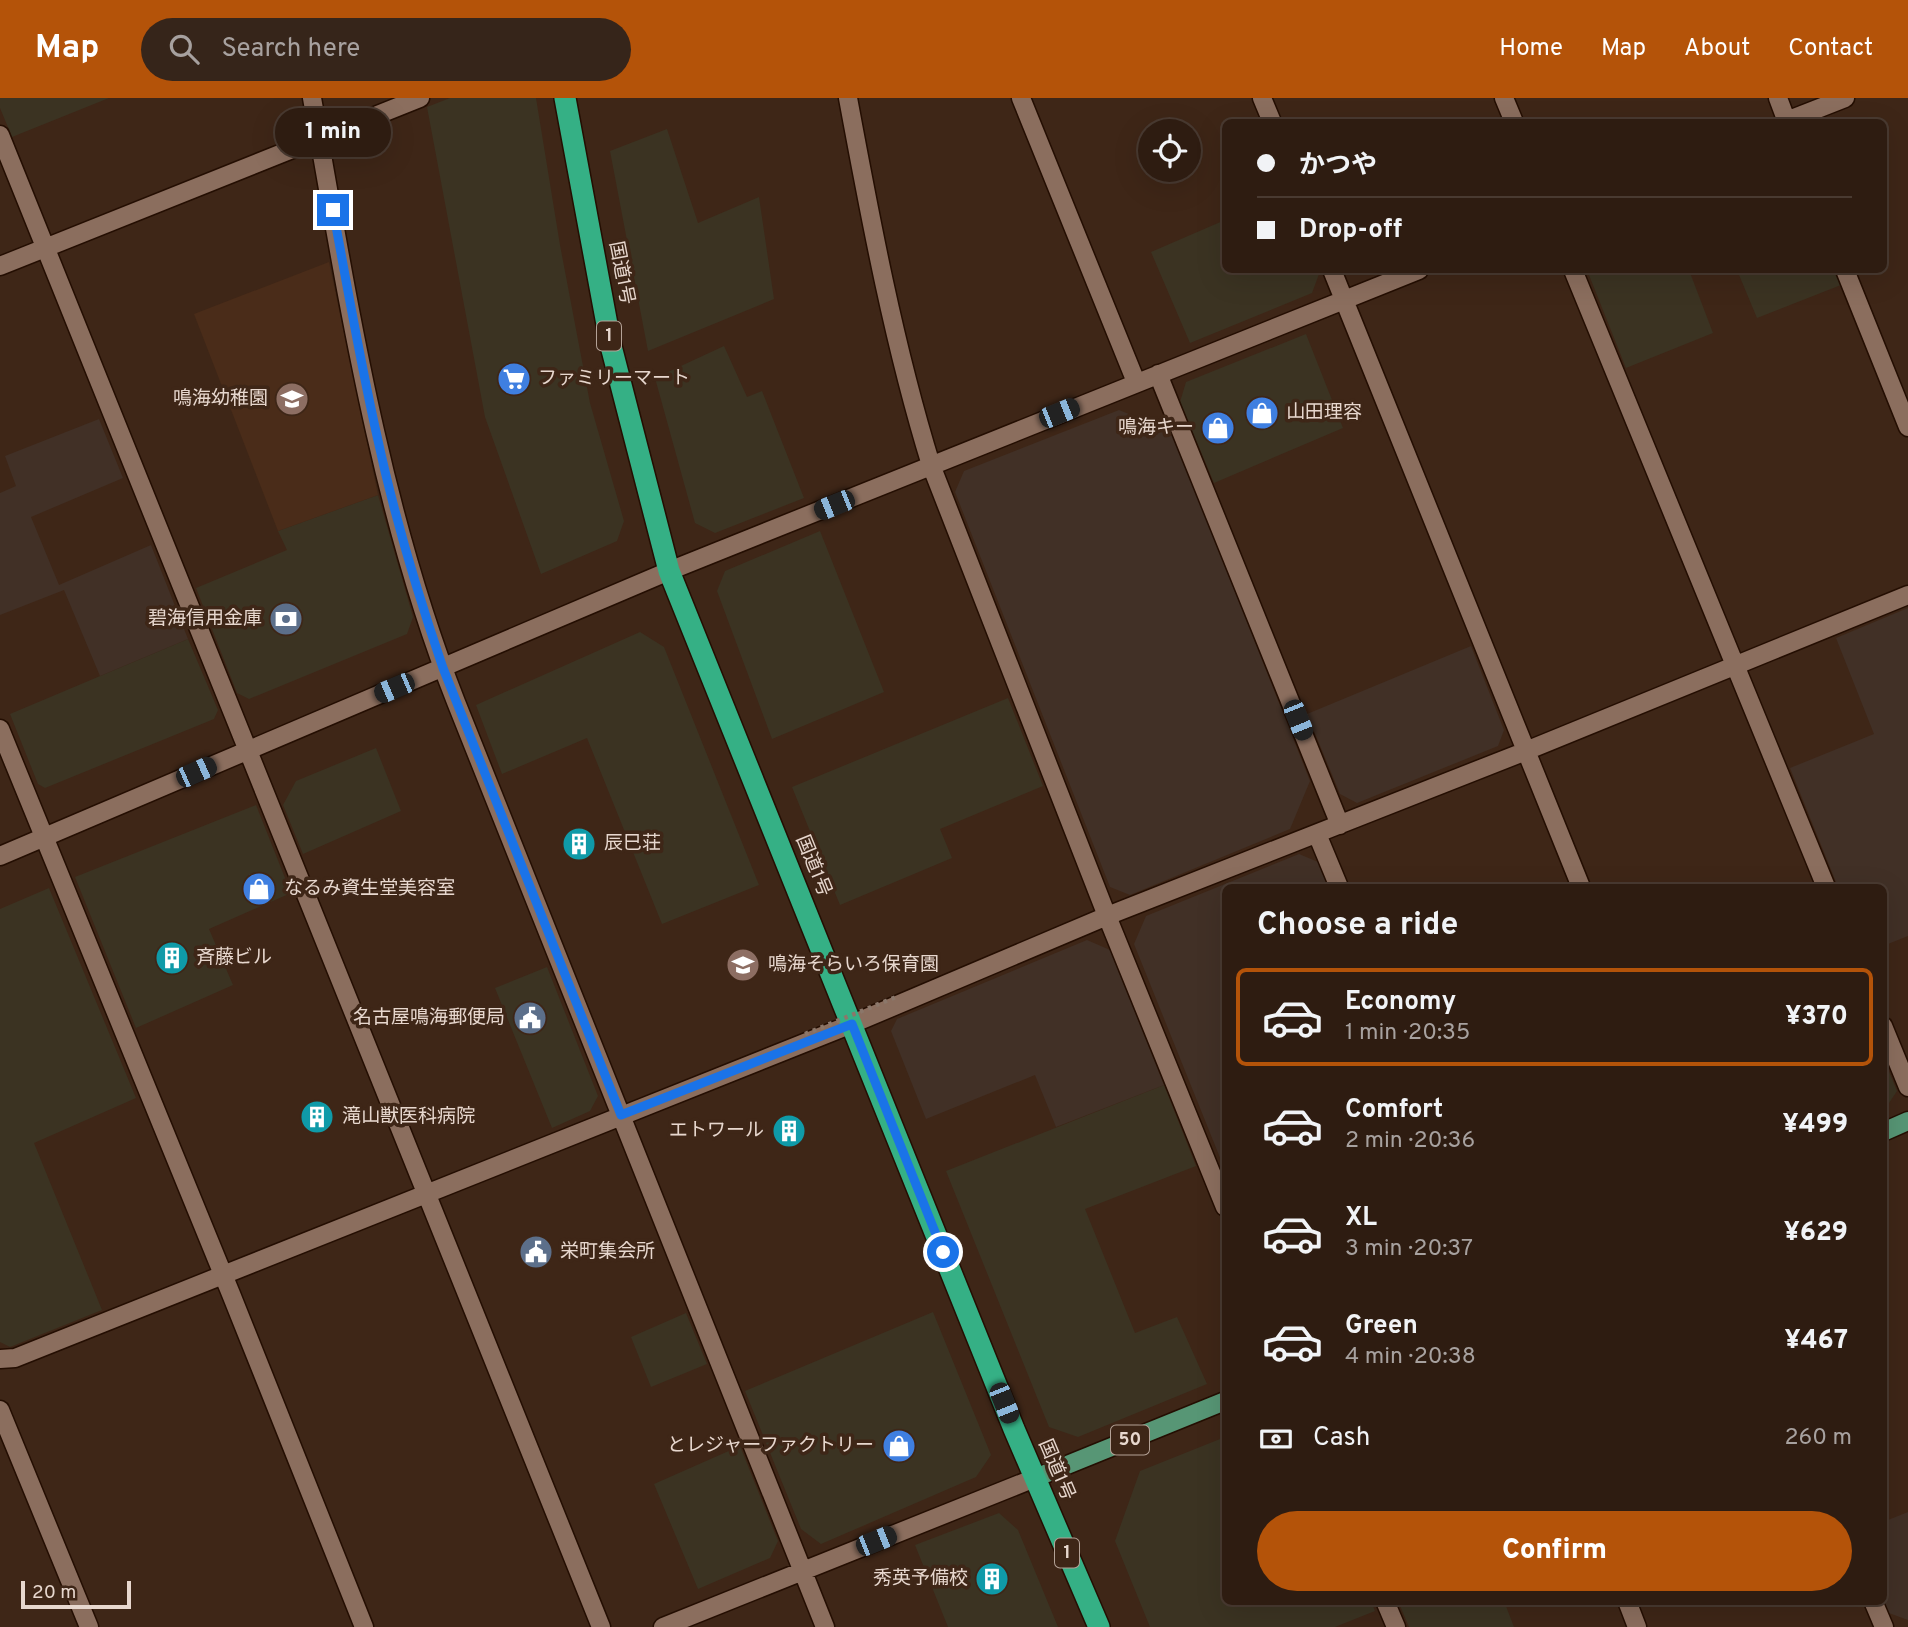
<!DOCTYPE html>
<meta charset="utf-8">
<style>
:root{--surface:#2e1c11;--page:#36251a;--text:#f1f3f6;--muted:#a7a19f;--line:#493a31;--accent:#b45309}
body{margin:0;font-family:Overpass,"Noto Sans JP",sans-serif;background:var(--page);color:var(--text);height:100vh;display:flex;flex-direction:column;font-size:26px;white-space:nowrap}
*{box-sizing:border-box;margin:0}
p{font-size:23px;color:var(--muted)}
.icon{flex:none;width:38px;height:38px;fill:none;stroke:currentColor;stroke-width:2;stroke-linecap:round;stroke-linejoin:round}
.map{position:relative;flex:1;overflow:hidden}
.sheet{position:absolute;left:1222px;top:786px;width:665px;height:721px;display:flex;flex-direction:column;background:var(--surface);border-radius:10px;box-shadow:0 7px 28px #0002,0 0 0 2px var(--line)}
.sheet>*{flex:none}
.top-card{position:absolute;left:1222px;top:21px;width:665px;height:154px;border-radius:10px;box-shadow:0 7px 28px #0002,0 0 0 2px var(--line);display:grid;align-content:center;height:154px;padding:0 35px;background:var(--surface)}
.fabs{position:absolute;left:1138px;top:21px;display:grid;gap:14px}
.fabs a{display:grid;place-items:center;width:63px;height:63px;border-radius:50%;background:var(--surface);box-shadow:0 7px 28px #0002,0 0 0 2px var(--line);font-size:35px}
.scale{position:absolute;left:21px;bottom:18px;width:110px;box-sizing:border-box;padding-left:7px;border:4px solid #e7d7ce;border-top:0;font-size:19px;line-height:24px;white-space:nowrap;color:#e7d7ce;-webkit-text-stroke:5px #3e2617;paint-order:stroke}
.end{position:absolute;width:32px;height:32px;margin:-16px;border:9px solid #1a73e8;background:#fff;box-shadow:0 0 0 4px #fff}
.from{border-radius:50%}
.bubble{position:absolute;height:49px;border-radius:24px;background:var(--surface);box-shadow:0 7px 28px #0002,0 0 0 2px var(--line);font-size:23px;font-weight:800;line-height:49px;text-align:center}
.car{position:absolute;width:21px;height:42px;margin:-21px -10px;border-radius:9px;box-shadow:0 0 5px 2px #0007;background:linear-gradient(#222 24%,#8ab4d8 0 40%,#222 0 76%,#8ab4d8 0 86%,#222 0)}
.top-card b{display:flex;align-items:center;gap:24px;height:66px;font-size:26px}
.top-card b+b{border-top:2px solid var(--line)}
.top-card i{width:18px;height:18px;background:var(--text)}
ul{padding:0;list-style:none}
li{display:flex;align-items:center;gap:21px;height:98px;margin:0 14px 10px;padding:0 21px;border:4px solid transparent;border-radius:10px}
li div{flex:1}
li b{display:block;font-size:26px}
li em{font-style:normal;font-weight:800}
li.current{border-color:var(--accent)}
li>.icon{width:63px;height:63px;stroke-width:1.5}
h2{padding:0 35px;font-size:32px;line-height:84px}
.pay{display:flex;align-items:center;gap:18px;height:77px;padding:0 35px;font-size:26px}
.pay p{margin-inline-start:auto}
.cta{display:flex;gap:14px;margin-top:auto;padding:14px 35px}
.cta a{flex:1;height:80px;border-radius:42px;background:var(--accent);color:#fff;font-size:28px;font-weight:800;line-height:80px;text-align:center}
header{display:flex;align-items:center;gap:42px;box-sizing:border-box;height:98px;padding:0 35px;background:var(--accent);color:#fff}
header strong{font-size:33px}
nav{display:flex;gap:38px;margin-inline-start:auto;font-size:24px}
.search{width:490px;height:63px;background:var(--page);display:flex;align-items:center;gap:18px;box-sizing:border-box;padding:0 24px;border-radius:38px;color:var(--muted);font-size:26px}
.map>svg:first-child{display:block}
</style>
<header>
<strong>Map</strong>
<div class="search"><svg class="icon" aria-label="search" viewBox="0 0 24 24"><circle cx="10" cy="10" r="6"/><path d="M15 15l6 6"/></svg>Search here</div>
<nav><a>Home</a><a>Map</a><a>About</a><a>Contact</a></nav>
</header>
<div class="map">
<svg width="1908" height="1529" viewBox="0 0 1908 1529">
<rect width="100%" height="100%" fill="#3e2617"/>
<path fill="#3b3322" d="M 0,0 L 109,0 L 12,39 L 0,10 Z
M 450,0 L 536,0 L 560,147 L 590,305 L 624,423 L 617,443 L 541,476 L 485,319 L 427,9 Z
M 667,31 L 698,125 L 759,99 L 774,201 L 648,253 L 610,53 Z
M 1225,122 L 1225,172 L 1318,172 L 1319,176 L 1312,195 L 1190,245 L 1151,154 Z
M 1587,172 L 1689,172 L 1713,235 L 1626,270 Z
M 1737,172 L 1834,172 L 1841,187 L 1757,220 Z
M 1306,236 L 1343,330 L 1214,385 L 1180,304 L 1186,284 Z
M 724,248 L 747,299 L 762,293 L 804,400 L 715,435 L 695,425 L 655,280 Z
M 378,397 L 413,519 L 407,536 L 249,601 L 237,595 L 196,490 L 287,452 L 278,433 Z
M 820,433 L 884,594 L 772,641 L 717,493 L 725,473 Z
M 640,534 L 664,549 L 759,787 L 662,826 L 587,640 L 502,676 L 476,607 Z
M 188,541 L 218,612 L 214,621 L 45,690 L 38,686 L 10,616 Z
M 1008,600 L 1043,688 L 940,731 L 952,760 L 840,807 L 792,689 Z
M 376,650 L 401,713 L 303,756 L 283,707 L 296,683 Z
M 256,707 L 291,795 L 209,831 L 233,887 L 136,930 L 75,779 Z
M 49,790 L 136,1000 L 34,1045 L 102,1212 L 10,1249 L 0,1244 L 0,811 Z
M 547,869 L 598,998 L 590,1013 L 552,1030 L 495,890 Z
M 1883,959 L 1897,993 L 1883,1014 Z
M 1164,987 L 1196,1068 L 1085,1111 L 1135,1235 L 1177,1219 L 1207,1286 L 1078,1339 L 1049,1329 L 946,1073 Z
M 933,1214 L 991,1357 L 976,1379 L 821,1446 L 801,1431 L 745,1293 Z
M 686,1215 L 707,1266 L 651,1289 L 631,1239 Z
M 1225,1339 L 1225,1503 L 1371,1503 L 1375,1513 L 1335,1529 L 1150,1529 L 1115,1443 L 1140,1373 Z
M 740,1348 L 778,1443 L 770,1460 L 698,1491 L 654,1386 Z
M 999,1415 L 1018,1432 L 1058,1529 L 948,1529 L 915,1447 Z
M 1398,1503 L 1504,1503 L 1514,1529 L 1409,1529 Z"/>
<path fill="#413026" d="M 1119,312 L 1171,333 L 1310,683 L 1290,731 L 1130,797 L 1110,789 L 955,394 L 964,373 Z
M 99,321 L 123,380 L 31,419 L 59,487 L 151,447 L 188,541 L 100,578 L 64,492 L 0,517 L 0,395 L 16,388 L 5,358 Z
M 1908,510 L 1908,838 L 1883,848 L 1883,789 L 1838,789 L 1790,670 L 1874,636 L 1836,540 Z
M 1471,548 L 1504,632 L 1498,648 L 1357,705 L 1340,696 L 1307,616 Z
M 1299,756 L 1318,764 L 1328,789 L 1225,789 L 1225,1072 L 1134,846 L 1146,818 Z
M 1087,842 L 1110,852 L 1164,987 L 1056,1029 L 1035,977 L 926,1021 L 891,933 L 897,921 Z
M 1908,1414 L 1908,1522 L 1886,1514 L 1882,1503 L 1883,1424 Z"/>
<path fill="#4a2c19" d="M 329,164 L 378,397 L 278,433 L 194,216 Z"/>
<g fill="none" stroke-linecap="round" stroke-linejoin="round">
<defs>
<path id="minor" d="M 312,0 C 348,203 380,411 456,604 L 825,1529
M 848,0 C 871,124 894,247 931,367 L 1107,818 L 1225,1109
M 1021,0 L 1136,284
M 1262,0 L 1272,24
M 1504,0 L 1514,24
M 1778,0 L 1787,24
M 1784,24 L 1845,0
M 0,37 L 601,1529
M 0,168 L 420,0
M 1332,172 L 1581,789
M 1573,172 L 1826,789
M 1845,172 L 1908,329
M 1158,276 L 1340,727
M 0,631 L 231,1196 L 364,1529
M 1317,736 L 1339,789
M 0,758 L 669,473 L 1419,172
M 1883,928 L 1908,989
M 0,1261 L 15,1260 L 852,926 L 1107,818 L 1526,653 L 1908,497
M 0,1312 L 89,1529
M 1385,1503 L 1396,1529
M 1627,1503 L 1637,1529
M 1873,1503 L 1884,1529
M 663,1529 L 1035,1380"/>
<path id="major" d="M 1883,1034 L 1908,1023
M 1035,1380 L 1225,1303"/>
<path id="highway" d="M 565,0 L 611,248 L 669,473 L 1014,1331 L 1099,1529"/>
</defs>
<use href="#minor" stroke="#240e02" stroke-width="21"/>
<use href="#major" stroke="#240e02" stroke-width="21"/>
<use href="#highway" stroke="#240e02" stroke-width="24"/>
<use href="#minor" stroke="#8b6e5e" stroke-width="18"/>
<use href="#major" stroke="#579675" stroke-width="18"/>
<use href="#highway" stroke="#35b085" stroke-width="21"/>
<path stroke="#8b776a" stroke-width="4.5" stroke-dasharray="3.5 5" stroke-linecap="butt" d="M 805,936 L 896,899"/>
</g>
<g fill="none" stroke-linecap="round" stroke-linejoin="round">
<path stroke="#1a73e8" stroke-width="9" d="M 333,112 C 347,187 360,263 377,338 C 394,417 417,494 443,570 L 621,1017 L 852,926 L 943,1154"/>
</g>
<defs>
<symbol id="supermarket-disc" viewBox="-11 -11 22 22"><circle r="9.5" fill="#3f7fe0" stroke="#3e2617"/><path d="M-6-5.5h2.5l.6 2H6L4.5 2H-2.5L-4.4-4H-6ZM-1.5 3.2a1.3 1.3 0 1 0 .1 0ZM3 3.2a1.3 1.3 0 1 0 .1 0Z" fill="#fff"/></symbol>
<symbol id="school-disc" viewBox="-11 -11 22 22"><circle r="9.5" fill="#8d6e63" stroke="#3e2617"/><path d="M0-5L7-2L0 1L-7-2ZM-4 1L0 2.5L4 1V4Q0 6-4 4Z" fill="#fff"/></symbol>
<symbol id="shop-disc" viewBox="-11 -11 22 22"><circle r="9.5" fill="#3f7fe0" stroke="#3e2617"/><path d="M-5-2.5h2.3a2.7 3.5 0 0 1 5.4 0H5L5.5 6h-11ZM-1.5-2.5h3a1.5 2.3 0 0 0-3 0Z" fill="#fff"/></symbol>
<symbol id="bank-disc" viewBox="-11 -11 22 22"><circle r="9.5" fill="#5c6f8a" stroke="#3e2617"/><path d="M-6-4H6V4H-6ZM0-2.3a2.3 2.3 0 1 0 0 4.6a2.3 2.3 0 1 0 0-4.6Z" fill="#fff"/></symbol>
<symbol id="building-disc" viewBox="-11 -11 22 22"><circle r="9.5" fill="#0f9aa8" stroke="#3e2617"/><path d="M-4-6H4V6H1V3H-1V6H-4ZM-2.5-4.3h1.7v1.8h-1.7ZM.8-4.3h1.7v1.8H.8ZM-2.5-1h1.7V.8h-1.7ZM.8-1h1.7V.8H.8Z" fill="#fff"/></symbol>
<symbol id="civic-disc" viewBox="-11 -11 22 22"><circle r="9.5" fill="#5c6f8a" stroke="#3e2617"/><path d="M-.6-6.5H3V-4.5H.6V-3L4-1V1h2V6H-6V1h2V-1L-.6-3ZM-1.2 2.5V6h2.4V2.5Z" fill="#fff"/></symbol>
</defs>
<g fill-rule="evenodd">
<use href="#supermarket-disc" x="495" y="262" width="38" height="38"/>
<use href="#school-disc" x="273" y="282" width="38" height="38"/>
<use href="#shop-disc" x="1243" y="296" width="38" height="38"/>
<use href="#shop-disc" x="1199" y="311" width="38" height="38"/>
<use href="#bank-disc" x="267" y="502" width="38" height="38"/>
<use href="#building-disc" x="560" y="727" width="38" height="38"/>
<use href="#shop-disc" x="240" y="772" width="38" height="38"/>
<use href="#building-disc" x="153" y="841" width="38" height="38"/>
<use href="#school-disc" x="724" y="848" width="38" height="38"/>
<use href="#civic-disc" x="511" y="901" width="38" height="38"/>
<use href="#building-disc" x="298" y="1000" width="38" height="38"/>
<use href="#building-disc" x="770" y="1014" width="38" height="38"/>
<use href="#civic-disc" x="517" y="1135" width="38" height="38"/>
<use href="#shop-disc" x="880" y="1329" width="38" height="38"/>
<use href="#building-disc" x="973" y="1462" width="38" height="38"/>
</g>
<g text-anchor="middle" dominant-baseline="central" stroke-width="7" stroke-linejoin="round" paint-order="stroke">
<g fill="#3e2617" stroke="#b4a297" stroke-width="2">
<rect x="597" y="223.5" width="24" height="29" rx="5"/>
<rect x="1111" y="1327.5" width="38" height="29" rx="5"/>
<rect x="1055" y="1440.5" width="24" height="29" rx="5"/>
</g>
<g font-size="18" font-weight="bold" fill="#e7d7ce">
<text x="609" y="238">1</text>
<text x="1130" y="1342">50</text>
<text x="1067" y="1455">1</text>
</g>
<g font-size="19" fill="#e7d7ce" stroke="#3e2617">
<text transform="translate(621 175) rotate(79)">国道1号</text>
<text transform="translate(813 768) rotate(68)">国道1号</text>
<text transform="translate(1056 1372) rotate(67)">国道1号</text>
</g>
<g font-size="19" fill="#e7d7ce" stroke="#3e2617" text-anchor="start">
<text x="538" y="281">ファミリーマート</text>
<text x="268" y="301" text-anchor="end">鳴海幼稚園</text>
<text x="1286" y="315">山田理容</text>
<text x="1194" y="330" text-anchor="end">鳴海キー</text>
<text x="262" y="521" text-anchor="end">碧海信用金庫</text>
<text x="604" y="746">辰巳荘</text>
<text x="284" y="791">なるみ資生堂美容室</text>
<text x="196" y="860">斉藤ビル</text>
<text x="768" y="867">鳴海そらいろ保育園</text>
<text x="505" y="920" text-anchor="end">名古屋鳴海郵便局</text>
<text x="342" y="1019">滝山獣医科病院</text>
<text x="764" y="1033" text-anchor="end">エトワール</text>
<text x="560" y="1154">栄町集会所</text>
<text x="874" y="1348" text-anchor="end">とレジャーファクトリー</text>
<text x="968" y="1481" text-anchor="end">秀英予備校</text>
</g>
</g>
</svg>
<div class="fabs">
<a><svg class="icon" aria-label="locate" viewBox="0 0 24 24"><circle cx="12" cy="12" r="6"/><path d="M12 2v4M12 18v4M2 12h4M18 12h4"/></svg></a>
</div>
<div class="scale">20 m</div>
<i class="end from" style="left:943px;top:1154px"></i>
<i class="end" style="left:333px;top:112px"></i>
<div class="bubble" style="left:275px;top:10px;width:116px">1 min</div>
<i class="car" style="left:1059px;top:315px;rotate:68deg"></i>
<i class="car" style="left:834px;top:407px;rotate:248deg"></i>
<i class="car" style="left:394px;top:590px;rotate:247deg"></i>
<i class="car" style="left:1298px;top:622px;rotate:158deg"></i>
<i class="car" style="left:196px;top:674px;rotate:66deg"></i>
<i class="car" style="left:1004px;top:1305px;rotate:158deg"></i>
<i class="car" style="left:876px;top:1443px;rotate:68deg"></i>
<div class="top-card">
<b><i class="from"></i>かつや</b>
<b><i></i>Drop-off</b>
</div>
<section class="sheet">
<h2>Choose a ride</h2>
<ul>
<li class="current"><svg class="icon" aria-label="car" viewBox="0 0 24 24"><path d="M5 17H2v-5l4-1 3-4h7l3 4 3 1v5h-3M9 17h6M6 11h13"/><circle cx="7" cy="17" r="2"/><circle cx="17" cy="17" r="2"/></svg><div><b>Economy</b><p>1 min · 20:35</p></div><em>¥370</em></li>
<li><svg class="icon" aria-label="car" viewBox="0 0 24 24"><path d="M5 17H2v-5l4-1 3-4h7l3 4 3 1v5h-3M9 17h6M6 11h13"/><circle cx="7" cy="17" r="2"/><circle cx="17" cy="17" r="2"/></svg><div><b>Comfort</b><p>2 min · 20:36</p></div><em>¥499</em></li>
<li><svg class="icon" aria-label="car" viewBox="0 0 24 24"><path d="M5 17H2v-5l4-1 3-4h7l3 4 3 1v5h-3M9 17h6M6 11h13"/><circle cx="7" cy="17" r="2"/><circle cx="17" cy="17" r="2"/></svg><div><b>XL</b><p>3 min · 20:37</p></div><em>¥629</em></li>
<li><svg class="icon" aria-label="car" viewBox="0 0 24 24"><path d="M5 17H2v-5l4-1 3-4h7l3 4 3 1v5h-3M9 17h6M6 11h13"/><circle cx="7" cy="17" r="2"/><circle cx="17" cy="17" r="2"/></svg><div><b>Green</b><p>4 min · 20:38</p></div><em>¥467</em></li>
</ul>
<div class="pay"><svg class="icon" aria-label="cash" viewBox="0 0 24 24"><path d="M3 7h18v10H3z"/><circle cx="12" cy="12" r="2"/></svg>Cash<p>260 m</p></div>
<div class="cta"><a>Confirm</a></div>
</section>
</div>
